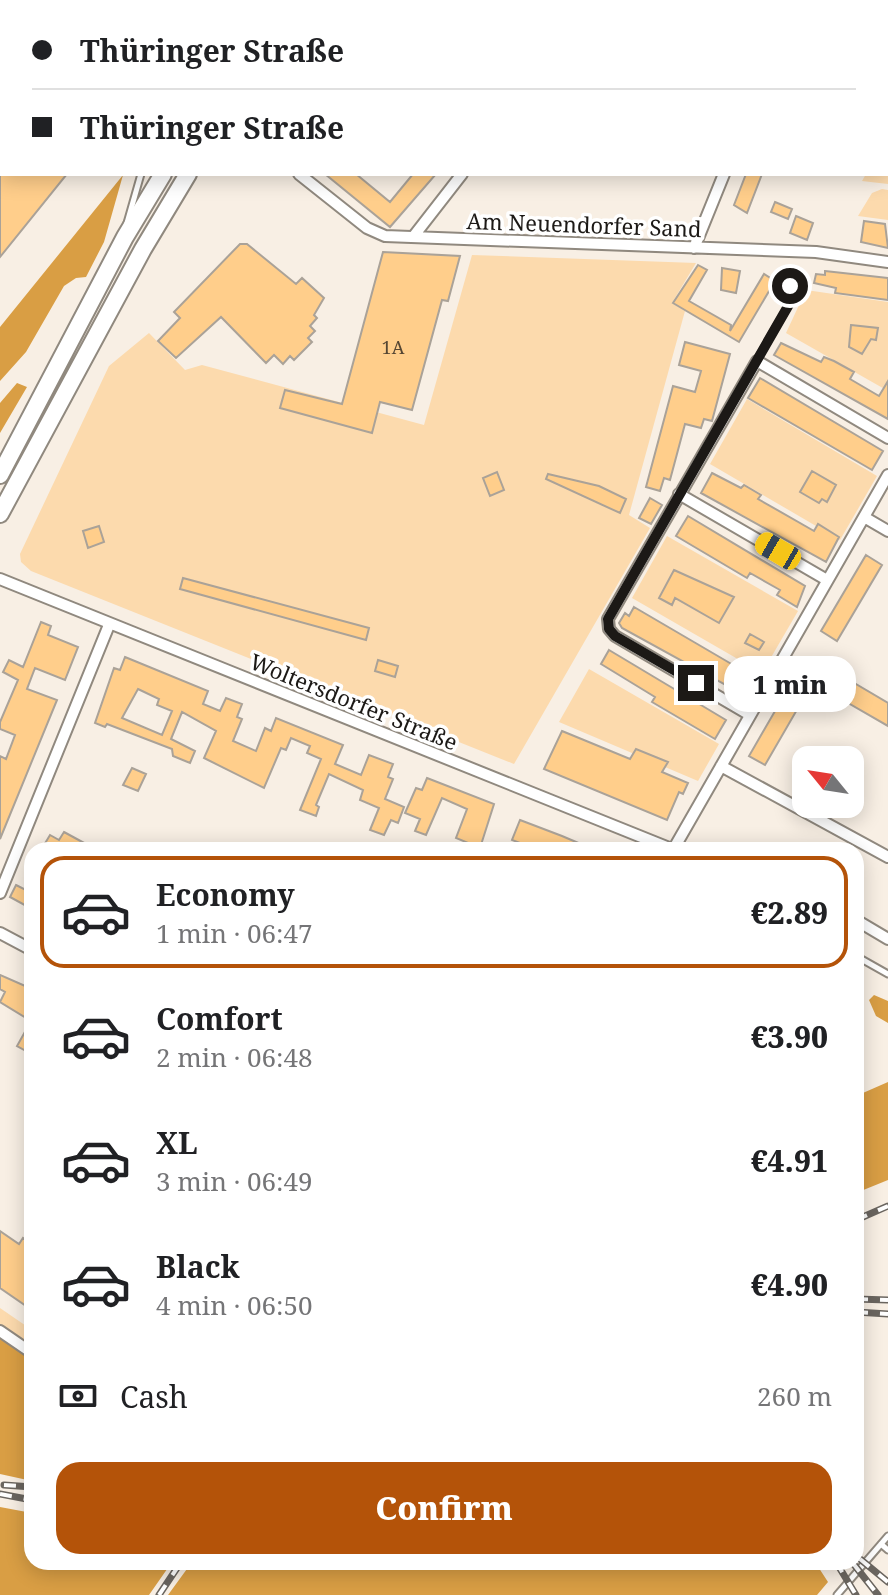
<!DOCTYPE html>
<meta charset="utf-8">
<style>
:root{--surface:#fff;--page:#f6f6f6;--text:#202124;--muted:#757577;--line:#e0e0e0;--accent:#b45309}
body{margin:0;font-family:"Noto Serif",serif;background:var(--page);color:var(--text);height:100vh;display:flex;flex-direction:column;font-size:30px;white-space:nowrap}
*{box-sizing:border-box;margin:0}
p{font-size:26px;color:var(--muted)}
.icon{flex:none;width:44px;height:44px;fill:none;stroke:currentColor;stroke-width:2;stroke-linecap:round;stroke-linejoin:round}
.map{position:relative;flex:1;overflow:hidden}
.sheet{position:absolute;left:24px;top:842px;width:840px;height:728px;display:flex;flex-direction:column;background:var(--surface);border-radius:24px;box-shadow:0 4px 20px #0003}
.sheet>*{flex:none}
.top-card{position:absolute;left:0px;top:0px;width:888px;height:176px;box-shadow:0 4px 20px #0003;display:grid;align-content:center;height:176px;padding:0 32px;background:var(--surface)}
.needle{width:52px;rotate:300deg}
.controls{position:absolute;left:792px;top:746px;display:grid;gap:16px}
.controls a{display:grid;place-items:center;width:72px;height:72px;border-radius:16px;background:var(--surface);box-shadow:0 4px 20px #0003;font-size:40px}
.end{position:absolute;width:36px;height:36px;margin:-18px;border:10px solid #1c1916;background:#fff;box-shadow:0 0 0 4px #fff}
.from{border-radius:50%}
.bubble{position:absolute;height:56px;border-radius:24px;background:var(--surface);box-shadow:0 4px 20px #0003;font-size:26px;font-weight:800;line-height:56px;text-align:center}
.car{position:absolute;width:24px;height:48px;margin:-24px -12px;border-radius:10px;box-shadow:0 0 6px 2px #0007;background:linear-gradient(#f5c518 24%,#345 0 40%,#f5c518 0 76%,#345 0 86%,#f5c518 0)}
.top-card b{display:flex;align-items:center;gap:28px;height:76px;font-size:30px}
.top-card b+b{border-top:2px solid var(--line)}
.top-card i{width:20px;height:20px;background:var(--text)}
ul{padding:14px 0 0;list-style:none}
li{display:flex;align-items:center;gap:24px;height:112px;margin:0 16px 12px;padding:0 16px;border:4px solid transparent;border-radius:24px}
li div{flex:1}
li b{display:block;font-size:30px}
li em{font-style:normal;font-weight:800}
li.current{border-color:var(--accent)}
li>.icon{width:72px;height:72px;stroke-width:1.5}
.pay{display:flex;align-items:center;gap:20px;height:88px;padding:0 32px;font-size:30px}
.pay p{margin-inline-start:auto}
.primary-button{display:flex;gap:16px;margin-top:auto;padding:16px 32px}
.primary-button a{flex:1;height:92px;border-radius:24px;background:var(--accent);color:#fff;font-size:32px;font-weight:800;line-height:92px;text-align:center}
.map>svg:first-child{display:block}
</style>
<div class="map">
<svg width="888" height="1595" viewBox="0 0 888 1595">
<rect width="100%" height="100%" fill="#f8efe4"/>
<path fill="#fcdaad" d="M 0,0 L 31,2 L 2,2 L 0,136 Z
M 642,0 L 781,0 L 781,2 Z
M 888,134 L 888,184 L 862,181 L 866,174 L 886,174 Z
M 882,189 L 888,190 L 888,220 L 858,216 L 872,193 Z
M 472,255 L 696,263 L 672,303 L 685,311 L 629,515 L 650,528 L 514,764 L 31,571 L 21,562 L 20,554 L 109,366 L 149,333 L 185,370 L 202,365 L 424,425 Z
M 806,290 L 888,302 L 888,391 L 786,333 Z
M 747,399 L 877,476 L 840,540 L 710,464 Z
M 667,536 L 798,611 L 762,673 L 632,598 Z
M 589,669 L 719,744 L 698,781 L 559,722 Z
M 0,1308 L 32,1330 L 32,1348 L 0,1326 Z"/>
<path fill="#d99e44" d="M 123,175 L 104,242 L 86,277 L 76,278 L 64,286 L 26,352 L 0,381 L 0,327 Z
M 17,383 L 27,387 L 0,433 L 0,403 Z
M 874,995 L 888,1001 L 888,1023 L 876,1016 L 869,1000 Z
M 888,1082 L 888,1180 L 856,1193 L 856,1096 Z
M 0,1338 L 32,1360 L 32,1481 L 0,1474 Z
M 0,1507 L 32,1513 L 32,1562 L 172,1562 L 149,1595 L 0,1595 Z
M 192,1562 L 815,1562 L 828,1582 L 817,1595 L 168,1595 Z"/>
<path fill="#ffce8b" stroke="#aaa298" stroke-width="2" fill-rule="evenodd" d="M 0,174 L 67,174 L 0,257 Z
M 325,174 L 356,174 L 390,202 L 413,174 L 436,174 L 390,227 Z
M 746,174 L 762,174 L 747,213 L 734,205 Z
M 775,202 L 792,209 L 788,219 L 771,212 Z
M 796,216 L 813,223 L 807,240 L 790,233 Z
M 864,221 L 885,224 L 888,248 L 861,242 Z
M 240,244 L 247,244 L 296,284 L 302,278 L 324,298 L 314,315 L 317,318 L 310,326 L 315,331 L 308,338 L 312,342 L 294,360 L 290,356 L 283,364 L 274,355 L 266,363 L 221,317 L 176,358 L 158,341 L 180,318 L 174,312 Z
M 383,252 L 460,256 L 448,301 L 442,300 L 412,410 L 380,402 L 372,433 L 280,408 L 285,390 L 342,404 Z
M 698,265 L 707,270 L 689,301 L 731,325 L 730,331 L 764,274 L 775,281 L 739,342 L 673,303 Z
M 722,268 L 740,271 L 736,293 L 721,290 Z
M 825,271 L 888,278 L 888,300 L 835,293 L 836,288 L 814,283 L 816,274 L 825,275 Z
M 851,325 L 878,328 L 876,340 L 871,339 L 862,354 L 849,347 Z
M 685,342 L 730,354 L 712,421 L 704,419 L 701,428 L 685,424 L 670,480 L 664,478 L 660,491 L 646,487 L 673,386 L 695,392 L 701,371 L 679,365 Z
M 781,343 L 821,362 L 824,357 L 834,361 L 854,372 L 850,379 L 879,396 L 888,381 L 888,419 L 774,355 Z
M 760,378 L 883,451 L 872,470 L 748,398 Z
M 812,471 L 836,485 L 827,502 L 822,499 L 819,503 L 800,492 Z
M 497,472 L 504,490 L 490,496 L 483,478 Z
M 712,473 L 741,488 L 744,485 L 761,495 L 758,499 L 814,531 L 818,524 L 839,537 L 826,562 L 701,493 Z
M 548,474 L 599,486 L 626,499 L 620,513 L 546,479 Z
M 650,498 L 662,505 L 651,524 L 639,518 Z
M 688,516 L 805,586 L 797,607 L 777,595 L 780,590 L 750,573 L 747,578 L 676,536 Z
M 99,526 L 104,542 L 88,548 L 83,531 Z
M 866,555 L 882,565 L 837,641 L 821,631 Z
M 674,570 L 734,597 L 719,623 L 675,598 L 672,605 L 659,598 Z
M 183,578 L 369,628 L 366,640 L 180,589 Z
M 634,607 L 752,676 L 742,694 L 622,628 L 619,623 L 625,613 L 629,616 Z
M 41,622 L 51,626 L 48,635 L 78,647 L 65,680 L 35,668 L 27,689 L 57,700 L 0,839 L 0,756 L 6,759 L 15,735 L 0,729 L 0,722 L 18,680 L 3,672 L 9,660 L 23,667 Z
M 750,634 L 764,642 L 759,650 L 745,643 Z
M 609,650 L 726,720 L 715,739 L 652,702 L 655,697 L 601,664 Z
M 125,657 L 208,691 L 203,704 L 220,711 L 226,698 L 242,704 L 237,717 L 242,719 L 233,741 L 256,751 L 265,728 L 271,731 L 276,718 L 343,745 L 335,764 L 361,775 L 369,755 L 393,764 L 388,777 L 393,779 L 385,799 L 404,807 L 398,823 L 391,820 L 384,835 L 370,830 L 379,808 L 360,800 L 363,790 L 329,774 L 316,805 L 319,807 L 316,816 L 300,810 L 321,759 L 307,753 L 310,746 L 291,738 L 286,750 L 281,748 L 264,788 L 204,758 L 216,731 L 182,712 L 171,739 L 195,751 L 190,763 L 173,756 L 172,749 L 107,724 L 105,727 L 95,723 L 114,668 L 120,670 ZM 138,689 L 159,699 L 157,705 L 172,711 L 162,735 L 122,718 Z
M 378,660 L 398,666 L 395,677 L 375,671 Z
M 839,674 L 888,703 L 888,726 L 829,692 Z
M 793,680 L 809,689 L 765,765 L 749,756 Z
M 562,731 L 630,759 L 636,749 L 668,762 L 662,772 L 688,783 L 683,794 L 679,792 L 667,820 L 544,769 Z
M 132,768 L 146,774 L 138,791 L 123,785 Z
M 427,778 L 494,804 L 480,848 L 456,838 L 467,809 L 442,798 L 426,835 L 415,831 L 420,819 L 405,813 L 416,788 L 422,790 Z
M 520,820 L 562,836 L 595,850 L 538,850 L 512,840 Z
M 64,832 L 97,850 L 41,850 L 50,835 L 59,840 Z
M 16,885 L 32,893 L 32,909 L 10,897 Z
M 0,975 L 32,989 L 32,1042 L 26,1051 L 17,1046 L 31,1021 L 0,1002 L 5,992 L 0,989 Z
M 0,1231 L 19,1244 L 23,1238 L 32,1244 L 32,1310 L 0,1288 Z"/>
<g fill="none" stroke-linecap="round" stroke-linejoin="round">
<defs>
<path id="service" d="M 37,0 L 39,2
M 127,223 L 141,174
M 757,360 L 791,301 L 790,286
M 856,956 L 888,974
M 881,1544 L 888,1550
M 837,1595 L 888,1536"/>
<path id="minor" d="M 590,2 L 591,0
M 785,2 L 785,0
M 299,174 L 367,228 L 385,236 L 816,252 L 888,262
M 413,237 L 462,174
M 694,248 L 724,174
M 679,494 L 827,580
M 864,517 L 888,531
M 0,579 L 674,850
M 750,715 L 615,636 L 609,629 L 608,619 L 757,361 L 888,438
M 721,766 L 888,857
M 673,850 L 888,475
M 0,893 L 109,625
M 856,920 L 888,939
M 0,933 L 32,950
M 0,1331 L 32,1353"/>
<path id="tertiary" d="M 85,0 L 87,2"/>
<path id="primary" d="M 285,2 L 287,0
M 310,2 L 312,0
M 0,475 L 125,237 L 163,174
M 0,514 L 143,249 L 188,174"/>
</defs>
<use href="#service" stroke="#90897f" stroke-width="9"/>
<use href="#minor" stroke="#90897f" stroke-width="14"/>
<use href="#tertiary" stroke="#90897f" stroke-width="16"/>
<use href="#primary" stroke="#90897f" stroke-width="20"/>
<use href="#service" stroke="#fff" stroke-width="5"/>
<use href="#minor" stroke="#fff" stroke-width="10"/>
<use href="#tertiary" stroke="#fff" stroke-width="12"/>
<use href="#primary" stroke="#fff" stroke-width="16"/>
<defs>
<path id="rail" d="M 856,1220 L 888,1206
M 856,1299 L 888,1300
M 856,1312 L 888,1314
M 4,1485 L 32,1487
M 0,1494 L 32,1500
M 860,1559 L 888,1582
M 836,1562 L 856,1595
M 852,1562 L 878,1595
M 159,1595 L 181,1562"/>
</defs>
<use href="#rail" stroke="#6a655f" stroke-width="7"/>
<use href="#rail" stroke="#fff" stroke-width="4" stroke-dasharray="12" stroke-linecap="butt"/>
</g>
<g fill="none" stroke-linecap="round" stroke-linejoin="round">
<path stroke="#1c1916" stroke-width="10" d="M 696,683 L 615,636 L 609,629 L 608,619 L 791,301 L 790,286"/>
</g>
<g text-anchor="middle" dominant-baseline="central" stroke-width="7" stroke-linejoin="round" paint-order="stroke">
<g font-size="18" fill="#554633">
<text x="393" y="347">1A</text>
</g>
<g font-size="22" fill="#1c1916" stroke="#fff">
<text transform="translate(584 224) rotate(2)">Am Neuendorfer Sand</text>
<text transform="translate(354 701) rotate(22)">Woltersdorfer Straße</text>
</g>
</g>
</svg>
<div class="controls">
<a><svg class="needle" viewBox="-14 -14 28 28"><path d="M0-13l5 13h-10z" fill="#e53935"/><path d="M0 13l5-13h-10z" fill="#757577"/></svg></a>
</div>
<i class="end from" style="left:790px;top:286px"></i>
<i class="end" style="left:696px;top:683px"></i>
<div class="bubble" style="left:724px;top:656px;width:132px">1 min</div>
<i class="car" style="left:778px;top:551px;rotate:300deg"></i>
<div class="top-card">
<b><i class="from"></i>Thüringer Straße</b>
<b><i></i>Thüringer Straße</b>
</div>
<section class="sheet">
<ul>
<li class="current"><svg class="icon" aria-label="car" viewBox="0 0 24 24"><path d="M5 17H2v-5l4-1 3-4h7l3 4 3 1v5h-3M9 17h6M6 11h13"/><circle cx="7" cy="17" r="2"/><circle cx="17" cy="17" r="2"/></svg><div><b>Economy</b><p>1 min · 06:47</p></div><em>€2.89</em></li>
<li><svg class="icon" aria-label="car" viewBox="0 0 24 24"><path d="M5 17H2v-5l4-1 3-4h7l3 4 3 1v5h-3M9 17h6M6 11h13"/><circle cx="7" cy="17" r="2"/><circle cx="17" cy="17" r="2"/></svg><div><b>Comfort</b><p>2 min · 06:48</p></div><em>€3.90</em></li>
<li><svg class="icon" aria-label="car" viewBox="0 0 24 24"><path d="M5 17H2v-5l4-1 3-4h7l3 4 3 1v5h-3M9 17h6M6 11h13"/><circle cx="7" cy="17" r="2"/><circle cx="17" cy="17" r="2"/></svg><div><b>XL</b><p>3 min · 06:49</p></div><em>€4.91</em></li>
<li><svg class="icon" aria-label="car" viewBox="0 0 24 24"><path d="M5 17H2v-5l4-1 3-4h7l3 4 3 1v5h-3M9 17h6M6 11h13"/><circle cx="7" cy="17" r="2"/><circle cx="17" cy="17" r="2"/></svg><div><b>Black</b><p>4 min · 06:50</p></div><em>€4.90</em></li>
</ul>
<div class="pay"><svg class="icon" aria-label="cash" viewBox="0 0 24 24"><path d="M3 7h18v10H3z"/><circle cx="12" cy="12" r="2"/></svg>Cash<p>260 m</p></div>
<div class="primary-button"><a>Confirm</a></div>
</section>
</div>
